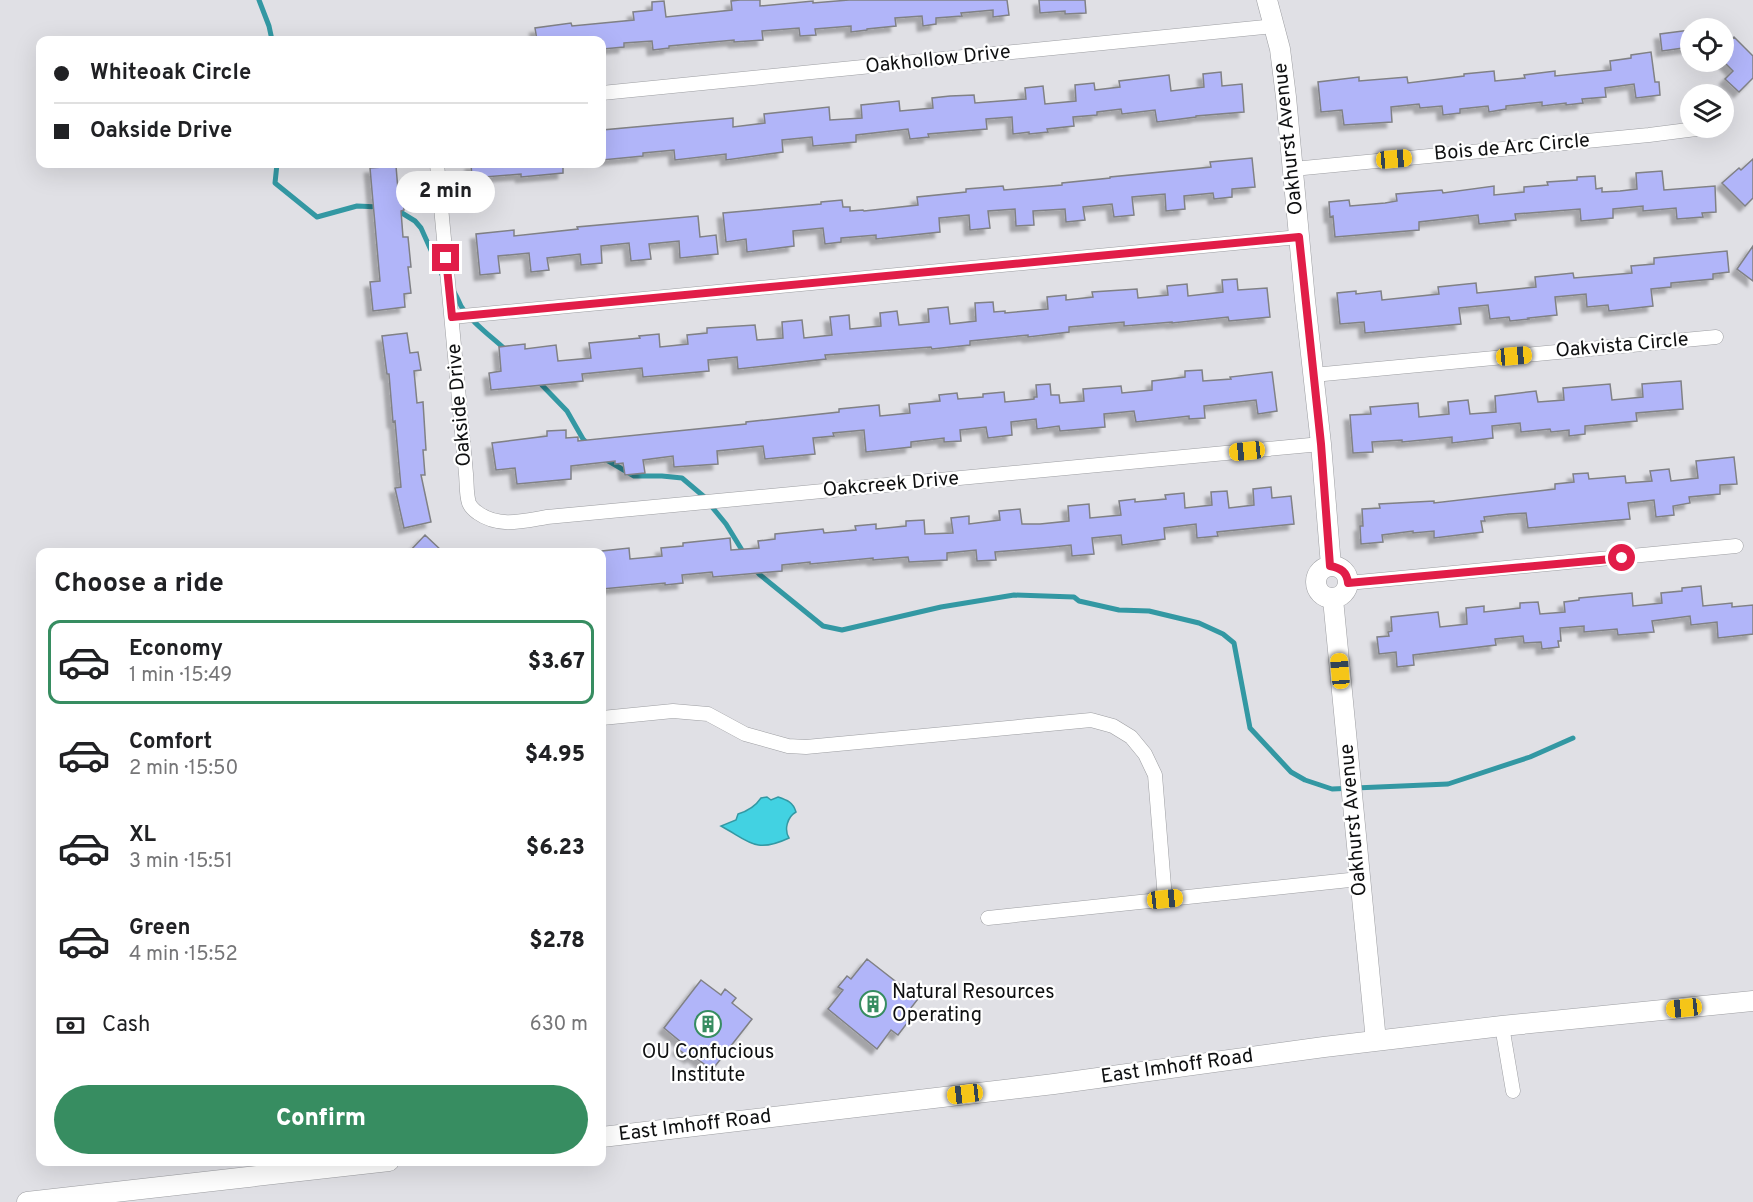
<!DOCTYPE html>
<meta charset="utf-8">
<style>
:root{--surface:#fff;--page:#f2f2f2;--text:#202124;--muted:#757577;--line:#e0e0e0;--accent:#378d61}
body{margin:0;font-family:Overpass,sans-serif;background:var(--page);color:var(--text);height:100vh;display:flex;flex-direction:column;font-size:22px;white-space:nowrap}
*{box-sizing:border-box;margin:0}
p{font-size:20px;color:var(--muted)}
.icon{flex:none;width:33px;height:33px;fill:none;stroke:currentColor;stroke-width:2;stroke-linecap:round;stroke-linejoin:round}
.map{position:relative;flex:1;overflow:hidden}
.sheet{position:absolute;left:36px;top:548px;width:570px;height:618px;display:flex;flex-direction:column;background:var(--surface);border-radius:12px;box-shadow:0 6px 24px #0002}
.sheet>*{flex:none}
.top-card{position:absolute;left:36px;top:36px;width:570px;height:132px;border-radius:12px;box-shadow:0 6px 24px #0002;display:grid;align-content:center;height:132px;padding:0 18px;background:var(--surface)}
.controls{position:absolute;left:1680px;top:18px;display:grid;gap:12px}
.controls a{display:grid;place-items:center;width:54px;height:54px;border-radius:50%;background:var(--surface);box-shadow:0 6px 24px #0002;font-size:30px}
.end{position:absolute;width:27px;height:27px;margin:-14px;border:8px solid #e11d48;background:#fff;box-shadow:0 0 0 3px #fff}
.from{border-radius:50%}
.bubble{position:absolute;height:42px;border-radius:21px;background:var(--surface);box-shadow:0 6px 24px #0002;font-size:20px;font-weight:800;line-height:42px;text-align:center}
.car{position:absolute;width:18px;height:36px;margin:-18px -9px;border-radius:8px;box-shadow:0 0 4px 2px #0007;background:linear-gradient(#f5c518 24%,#345 0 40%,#f5c518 0 76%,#345 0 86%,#f5c518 0)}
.top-card b{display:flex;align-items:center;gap:21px;height:57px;font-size:22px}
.top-card b+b{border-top:2px solid var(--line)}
.top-card i{width:15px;height:15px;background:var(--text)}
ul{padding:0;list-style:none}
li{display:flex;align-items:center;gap:18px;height:84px;margin:0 12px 9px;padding:0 6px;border:3px solid transparent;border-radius:12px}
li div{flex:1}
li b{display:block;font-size:22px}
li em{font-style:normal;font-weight:800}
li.selected{border-color:var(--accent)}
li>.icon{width:54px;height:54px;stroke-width:1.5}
h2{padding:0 18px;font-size:27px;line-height:72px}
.pay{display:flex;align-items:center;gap:15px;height:66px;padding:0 18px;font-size:22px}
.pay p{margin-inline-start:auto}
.primary-button{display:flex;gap:12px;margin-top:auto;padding:12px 18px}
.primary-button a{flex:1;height:69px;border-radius:36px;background:var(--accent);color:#fff;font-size:24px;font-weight:800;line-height:69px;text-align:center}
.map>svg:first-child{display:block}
</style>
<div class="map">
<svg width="1753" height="1202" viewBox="0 0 1753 1202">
<defs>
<filter id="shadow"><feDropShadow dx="-5.5" dy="5.5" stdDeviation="1.5" flood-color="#0004"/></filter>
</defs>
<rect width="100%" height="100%" fill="#e0e0e5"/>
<path fill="#42d2e2" stroke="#3398a3" stroke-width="1.5" d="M 767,797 L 771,800 L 778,797 C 787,800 793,802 796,812 C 787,817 784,830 789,838 C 755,854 749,841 721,826 L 736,820 L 738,814 C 748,811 755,807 761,798 Z"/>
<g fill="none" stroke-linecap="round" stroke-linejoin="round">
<path stroke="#3398a3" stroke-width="5" d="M 259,0 L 269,26 L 272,40
M 277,164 L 275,183 L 317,217 L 357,206 L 379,207
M 397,210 L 415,221 L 421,228 L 443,277
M 452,289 C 456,294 458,300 461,306 C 472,323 492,337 507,351
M 537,380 L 567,411 L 583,439 L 589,445
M 605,459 L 634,476 L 662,476 L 682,478 L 708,500 L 712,507 L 726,524 L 745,555
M 754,568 L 759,574 L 823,626 L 842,630 L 941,607 L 1014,595 L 1074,597 L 1079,601 L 1119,610 L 1149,611 L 1199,623 L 1223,634 L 1234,643 L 1250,728 L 1291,772 L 1305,780 L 1332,789 L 1448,784 L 1530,757 L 1573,738"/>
</g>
<path fill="#b1b5f9" stroke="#808185" stroke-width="1.5" filter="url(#shadow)" d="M 740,0 L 760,0 L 760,6 L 813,1 L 813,3 L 849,0 L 1007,0 L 1009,15 L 993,17 L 993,10 L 961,13 L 962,16 L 936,18 L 936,24 L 923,26 L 922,16 L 895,18 L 896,26 L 867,29 L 867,30 L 851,32 L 851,26 L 815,29 L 816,35 L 800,36 L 799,28 L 762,31 L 763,40 L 734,42 L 734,40 L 669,46 L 669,48 L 653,50 L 652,41 L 624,43 L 624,47 L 603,49 L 602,40 L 537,40 L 535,28 L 571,23 L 572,26 L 634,20 L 633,12 L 652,10 L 652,2 L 664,1 L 666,17 L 732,10 L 731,1 Z
M 1039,0 L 1085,0 L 1086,13 L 1065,14 L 1065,11 L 1040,13 Z
M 1690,30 L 1690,47 L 1662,51 L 1660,34 Z
M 1734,37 L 1753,56 L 1753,78 L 1739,92 L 1725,79 L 1733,71 L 1724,62 L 1724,47 Z
M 1651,52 L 1655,82 L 1659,82 L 1660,95 L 1636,98 L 1634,84 L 1605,88 L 1606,97 L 1582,99 L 1583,103 L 1566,105 L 1566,103 L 1542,106 L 1542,102 L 1506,106 L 1506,109 L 1489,112 L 1488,106 L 1460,109 L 1460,113 L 1443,115 L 1442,106 L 1420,108 L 1419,104 L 1391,107 L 1392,122 L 1344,125 L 1342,110 L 1321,112 L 1318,82 L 1359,77 L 1359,81 L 1407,77 L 1408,83 L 1464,76 L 1464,74 L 1494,71 L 1495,81 L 1525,78 L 1524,75 L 1555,71 L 1555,76 L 1611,70 L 1610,61 L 1631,58 L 1631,55 Z
M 1221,72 L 1222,86 L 1242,84 L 1244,112 L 1196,116 L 1196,117 L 1157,122 L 1155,110 L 1122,114 L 1121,109 L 1097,112 L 1097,115 L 1073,117 L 1074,126 L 1047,129 L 1048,132 L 1029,134 L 1029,132 L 1013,134 L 1012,117 L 986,119 L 987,129 L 928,134 L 929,137 L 910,139 L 908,129 L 856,135 L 856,142 L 813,146 L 812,137 L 782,140 L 783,152 L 726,160 L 726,154 L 675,160 L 674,150 L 643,153 L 643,156 L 602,160 L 602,130 L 733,118 L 733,127 L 765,123 L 764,114 L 829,107 L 830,120 L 862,118 L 861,105 L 899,101 L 900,111 L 933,108 L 932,98 L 950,96 L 974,95 L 975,103 L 1026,99 L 1025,88 L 1043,86 L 1045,104 L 1076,101 L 1075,85 L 1094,83 L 1095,90 L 1120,87 L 1119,81 L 1169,75 L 1171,91 L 1204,87 L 1203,74 Z
M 1252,158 L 1255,187 L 1232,189 L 1232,197 L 1214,199 L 1213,193 L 1184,196 L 1185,209 L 1166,211 L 1165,194 L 1132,197 L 1134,215 L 1114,217 L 1112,204 L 1083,207 L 1085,220 L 1066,222 L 1065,209 L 1033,211 L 1034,225 L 1016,226 L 1015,209 L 988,211 L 990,228 L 970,230 L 969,215 L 939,218 L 940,232 L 876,239 L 876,235 L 841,238 L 841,242 L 825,244 L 823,228 L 793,231 L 794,246 L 747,252 L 746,239 L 726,242 L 723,213 L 821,204 L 821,202 L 842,200 L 843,207 L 850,207 L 850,211 L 863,210 L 864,211 L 918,205 L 917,197 L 966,192 L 966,189 L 1003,186 L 1004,190 L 1062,185 L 1062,183 L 1110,178 L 1110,177 L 1211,167 L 1210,162 Z
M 1753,159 L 1753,198 L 1745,206 L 1722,183 L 1739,168 L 1741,170 Z
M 471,164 L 563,164 L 563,173 L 521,177 L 521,174 L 472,178 Z
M 396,166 L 398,190 L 402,189 L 404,210 L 401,211 L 403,237 L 408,237 L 411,267 L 408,267 L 411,293 L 404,294 L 405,307 L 373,311 L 370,282 L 380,281 L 370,168 Z
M 1662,171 L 1664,190 L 1715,186 L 1716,212 L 1702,213 L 1703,217 L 1677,219 L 1676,208 L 1643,211 L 1643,206 L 1613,209 L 1613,218 L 1581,221 L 1580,209 L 1515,214 L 1516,220 L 1479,224 L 1478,215 L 1419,222 L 1419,230 L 1335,237 L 1333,216 L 1330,217 L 1329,202 L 1349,200 L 1350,206 L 1385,203 L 1397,201 L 1396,194 L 1442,190 L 1443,193 L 1494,186 L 1494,195 L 1524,192 L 1524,187 L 1548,185 L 1547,182 L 1577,180 L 1577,177 L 1595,176 L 1596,189 L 1602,188 L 1602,192 L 1620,191 L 1637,189 L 1636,173 Z
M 698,216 L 700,237 L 716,235 L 718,254 L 680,258 L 679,241 L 649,244 L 651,259 L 631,261 L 629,243 L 601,246 L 602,263 L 581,265 L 580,254 L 547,258 L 549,270 L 531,272 L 529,253 L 498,256 L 500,273 L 480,275 L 476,234 L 514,230 L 514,236 L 578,229 L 577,227 Z
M 1753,246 L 1753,281 L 1737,269 Z
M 1727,251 L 1729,272 L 1713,274 L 1713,279 L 1671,283 L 1671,287 L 1651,289 L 1653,306 L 1609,311 L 1608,305 L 1587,307 L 1586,294 L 1555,297 L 1557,315 L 1528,318 L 1529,319 L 1510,321 L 1509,317 L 1490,319 L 1488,305 L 1459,308 L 1461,324 L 1365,333 L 1364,322 L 1340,324 L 1337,293 L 1356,291 L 1356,294 L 1381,291 L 1382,300 L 1439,294 L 1438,287 L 1476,283 L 1477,293 L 1536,287 L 1535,277 L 1573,273 L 1574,278 L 1632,273 L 1631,266 L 1654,264 L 1654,258 Z
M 1237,279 L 1238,290 L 1267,288 L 1270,317 L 1229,321 L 1228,317 L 1172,323 L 1172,322 L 1124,326 L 1124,322 L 1069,327 L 1069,332 L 1028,337 L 1028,335 L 970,341 L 970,345 L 932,349 L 931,347 L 825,355 L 826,359 L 738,369 L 737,357 L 708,360 L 709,371 L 643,377 L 642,368 L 582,374 L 583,381 L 491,390 L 489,373 L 501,371 L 499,347 L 525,344 L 525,349 L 556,345 L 558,361 L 591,358 L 589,343 L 640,338 L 639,336 L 659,334 L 660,347 L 688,344 L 687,335 L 707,333 L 707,328 L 755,325 L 757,340 L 783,338 L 782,322 L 802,320 L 804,338 L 832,335 L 830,317 L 849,315 L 850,329 L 881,326 L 880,313 L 897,311 L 899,325 L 929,322 L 928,309 L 948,307 L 950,324 L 976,321 L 975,303 L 993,302 L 994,312 L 1005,311 L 1005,313 L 1048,309 L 1047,297 L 1066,295 L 1066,300 L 1093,297 L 1092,292 L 1137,289 L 1138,298 L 1168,295 L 1167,286 L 1187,284 L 1188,296 L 1223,292 L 1222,280 Z
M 407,333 L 410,353 L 418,352 L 421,370 L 414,371 L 417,403 L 423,402 L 426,450 L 423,450 L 425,475 L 421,475 L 431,522 L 404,528 L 395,488 L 401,487 L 395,421 L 393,422 L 389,374 L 387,374 L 382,336 Z
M 1202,370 L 1203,381 L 1231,379 L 1230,377 L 1272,372 L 1277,411 L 1258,414 L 1256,400 L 1204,406 L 1205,418 L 1189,419 L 1189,416 L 1136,422 L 1134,411 L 1104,414 L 1105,427 L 1060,431 L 1059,426 L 1037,429 L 1036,419 L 1011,422 L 1012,435 L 988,438 L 986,427 L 960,430 L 961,441 L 944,442 L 944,438 L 911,442 L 911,447 L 866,452 L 864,430 L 833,433 L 834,436 L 813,438 L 815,454 L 765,459 L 763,446 L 717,451 L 718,464 L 674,467 L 673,456 L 643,460 L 645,473 L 625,475 L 623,463 L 615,464 L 615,461 L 571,466 L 571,479 L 517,484 L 515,468 L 496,470 L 492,443 L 547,436 L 547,431 L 566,430 L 566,438 L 578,437 L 578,441 L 746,424 L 746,422 L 839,412 L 839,409 L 879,405 L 880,416 L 910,413 L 909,404 L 940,401 L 939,395 L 957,393 L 958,399 L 983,397 L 983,394 L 1004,392 L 1005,402 L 1034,399 L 1034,397 L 1037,397 L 1036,385 L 1050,384 L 1051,395 L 1059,395 L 1060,403 L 1084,401 L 1083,389 L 1121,386 L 1122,393 L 1152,390 L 1152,381 L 1185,377 L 1185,371 Z
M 1681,381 L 1683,409 L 1636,413 L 1637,421 L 1585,426 L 1585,434 L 1569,436 L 1569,430 L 1551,432 L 1550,429 L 1521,432 L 1520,423 L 1492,426 L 1493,438 L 1452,443 L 1452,437 L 1402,442 L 1402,440 L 1372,442 L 1373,452 L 1353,453 L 1350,415 L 1371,414 L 1370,407 L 1418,403 L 1419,417 L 1449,414 L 1448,402 L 1468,400 L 1470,414 L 1496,412 L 1495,396 L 1536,391 L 1538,402 L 1564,400 L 1563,388 L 1610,384 L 1612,400 L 1643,397 L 1642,384 Z
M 1734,457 L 1737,484 L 1720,485 L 1720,494 L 1689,497 L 1690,503 L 1673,506 L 1674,515 L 1656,517 L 1654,500 L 1628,503 L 1630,519 L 1528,528 L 1526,513 L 1509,514 L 1484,517 L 1485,521 L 1481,521 L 1483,532 L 1434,538 L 1434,531 L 1413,533 L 1413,531 L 1382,535 L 1383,542 L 1361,544 L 1360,526 L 1363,526 L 1362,509 L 1380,508 L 1379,504 L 1434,501 L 1434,503 L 1555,489 L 1555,484 L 1574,482 L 1573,474 L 1588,473 L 1589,479 L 1625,476 L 1626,483 L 1652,481 L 1650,471 L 1669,469 L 1671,481 L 1698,478 L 1696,461 Z
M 1271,487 L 1272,498 L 1291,496 L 1294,524 L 1217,532 L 1218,536 L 1197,538 L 1196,524 L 1164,528 L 1165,539 L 1122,545 L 1121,535 L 1092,538 L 1094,554 L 1072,556 L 1071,545 L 1052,547 L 995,552 L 996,560 L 977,561 L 976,550 L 947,553 L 947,560 L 909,562 L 908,557 L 873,560 L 873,558 L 810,564 L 810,562 L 782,565 L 782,571 L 713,577 L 712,572 L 682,575 L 683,583 L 665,585 L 665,583 L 602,589 L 602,551 L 629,548 L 630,559 L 662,556 L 661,548 L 683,546 L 683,543 L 730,538 L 731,550 L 759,548 L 758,541 L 775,539 L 775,534 L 823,529 L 824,533 L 856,530 L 855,526 L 876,524 L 876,529 L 906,526 L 906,521 L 924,520 L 925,534 L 953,533 L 951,518 L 969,516 L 969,524 L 1000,520 L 999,511 L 1020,509 L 1022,524 L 1040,524 L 1069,521 L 1068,506 L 1089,504 L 1090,518 L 1121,515 L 1119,501 L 1135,499 L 1135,502 L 1166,499 L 1165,495 L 1184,493 L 1185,508 L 1212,505 L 1211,492 L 1227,491 L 1229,508 L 1254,505 L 1253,489 Z
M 425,535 L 443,552 L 409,552 Z
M 1701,586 L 1703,606 L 1732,603 L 1732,607 L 1753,605 L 1753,634 L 1718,638 L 1717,622 L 1691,625 L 1690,616 L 1652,621 L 1654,632 L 1618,635 L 1617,629 L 1584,632 L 1584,626 L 1560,628 L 1561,641 L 1558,641 L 1559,647 L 1542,649 L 1541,642 L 1524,643 L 1523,636 L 1495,639 L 1496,645 L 1413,655 L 1414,665 L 1397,667 L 1396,652 L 1379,654 L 1377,637 L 1389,636 L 1388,632 L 1392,631 L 1391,617 L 1438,612 L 1440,627 L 1467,624 L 1466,608 L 1484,606 L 1484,612 L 1520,608 L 1520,603 L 1538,602 L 1540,614 L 1565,612 L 1564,602 L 1579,600 L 1579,598 L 1632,593 L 1633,606 L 1662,603 L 1661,593 L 1682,591 L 1682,588 Z
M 867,959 L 918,999 L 903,1018 L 908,1022 L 898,1035 L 891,1030 L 877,1049 L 828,1009 L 843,990 L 838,987 L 847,976 L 851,979 Z
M 701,980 L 721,995 L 725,989 L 736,998 L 732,1003 L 752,1019 L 712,1070 L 692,1055 L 690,1058 L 678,1049 L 682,1043 L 664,1028 Z"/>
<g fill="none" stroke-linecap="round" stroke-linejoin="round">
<defs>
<path id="street" d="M 602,93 L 1275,26
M 437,164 L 466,474 C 467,483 466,494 469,503 C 471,508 474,510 478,513 C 499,528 523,521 547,517 L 1321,444
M 1293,169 L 1649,135 L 1696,129
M 452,317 L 1299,237
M 1313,375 L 1716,337
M 1348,583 L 1736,546
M 602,718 L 673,711 L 708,714 L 745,734 L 788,746 L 806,747 L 1091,720 L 1113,726 L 1131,737 L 1145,754 L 1155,775 L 1165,899
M 988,918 L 1359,879
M 1502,1026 L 1513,1091"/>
<path id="secondary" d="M 1267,0 L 1280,49 L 1286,97 L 1305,300 L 1321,444 L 1331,566
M1316 582a16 16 0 1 1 32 0a16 16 0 1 1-32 0Z
M 1333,599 L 1376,1041
M 602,1137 L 1054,1084 L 1324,1047 L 1502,1026 L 1753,1001
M 27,1202 L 389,1161"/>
</defs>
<use href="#street" stroke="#9d9ea2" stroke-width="15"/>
<use href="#secondary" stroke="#9d9ea2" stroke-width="21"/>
<use href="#street" stroke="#fff" stroke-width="14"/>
<use href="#secondary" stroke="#fff" stroke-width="20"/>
</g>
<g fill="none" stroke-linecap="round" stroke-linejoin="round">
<path stroke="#e11d48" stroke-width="8" d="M 446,258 L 452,317 L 1299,237 L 1321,444 L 1330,566 C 1341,568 1347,572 1348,583 L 1622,558"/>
</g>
<defs>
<symbol id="building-ring" viewBox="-11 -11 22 22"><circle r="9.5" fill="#fff" stroke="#378d61" stroke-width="1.5"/><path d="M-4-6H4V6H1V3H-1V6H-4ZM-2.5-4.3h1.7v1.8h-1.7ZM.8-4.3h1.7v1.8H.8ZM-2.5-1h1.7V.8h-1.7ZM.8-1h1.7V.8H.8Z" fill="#378d61"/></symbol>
</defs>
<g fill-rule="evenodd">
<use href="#building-ring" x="858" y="989" width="30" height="30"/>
<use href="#building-ring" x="693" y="1009" width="30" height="30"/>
</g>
<g text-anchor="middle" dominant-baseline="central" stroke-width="4.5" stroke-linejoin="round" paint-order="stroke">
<g font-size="20" fill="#0f1011" stroke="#fff">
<text transform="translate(938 60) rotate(-6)">Oakhollow Drive</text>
<text transform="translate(1289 139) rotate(-96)">Oakhurst Avenue</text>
<text transform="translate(1512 148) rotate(-5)">Bois de Arc Circle</text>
<text transform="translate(1622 346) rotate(-5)">Oakvista Circle</text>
<text transform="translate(460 405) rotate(-95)">Oakside Drive</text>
<text transform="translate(891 485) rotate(-5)">Oakcreek Drive</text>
<text transform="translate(1354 820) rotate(-95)">Oakhurst Avenue</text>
<text transform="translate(1177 1067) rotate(-8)">East Imhoff Road</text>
<text transform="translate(695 1126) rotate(-7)">East Imhoff Road</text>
</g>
<g font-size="20" fill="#0f1011" stroke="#fff" text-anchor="start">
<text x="892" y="993">Natural Resources<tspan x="892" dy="23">Operating</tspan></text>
<text x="708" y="1053" text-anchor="middle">OU Confucious<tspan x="708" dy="23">Institute</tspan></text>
</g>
</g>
</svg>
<div class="controls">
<a><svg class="icon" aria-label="locate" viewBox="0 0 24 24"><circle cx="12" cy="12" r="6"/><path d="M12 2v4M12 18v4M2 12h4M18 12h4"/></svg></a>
<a><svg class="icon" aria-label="layers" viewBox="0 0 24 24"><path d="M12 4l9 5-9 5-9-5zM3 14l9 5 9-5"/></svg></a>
</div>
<i class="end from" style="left:1622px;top:558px"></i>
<i class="end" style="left:446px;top:258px"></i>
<div class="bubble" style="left:396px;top:171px;width:99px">2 min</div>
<i class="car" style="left:1394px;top:159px;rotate:85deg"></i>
<i class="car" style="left:1514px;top:356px;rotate:85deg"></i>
<i class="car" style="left:1247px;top:451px;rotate:264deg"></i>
<i class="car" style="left:1340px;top:671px;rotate:355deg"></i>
<i class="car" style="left:1165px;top:899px;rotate:84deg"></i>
<i class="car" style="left:1684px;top:1008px;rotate:264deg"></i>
<i class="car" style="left:965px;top:1094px;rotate:263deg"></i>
<div class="top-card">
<b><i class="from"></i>Whiteoak Circle</b>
<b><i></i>Oakside Drive</b>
</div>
<section class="sheet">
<h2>Choose a ride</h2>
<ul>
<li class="selected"><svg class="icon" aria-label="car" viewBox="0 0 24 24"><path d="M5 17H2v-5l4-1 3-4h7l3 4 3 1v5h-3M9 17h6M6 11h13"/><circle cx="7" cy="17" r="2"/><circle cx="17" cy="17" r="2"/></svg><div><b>Economy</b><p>1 min · 15:49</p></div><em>$3.67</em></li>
<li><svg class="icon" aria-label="car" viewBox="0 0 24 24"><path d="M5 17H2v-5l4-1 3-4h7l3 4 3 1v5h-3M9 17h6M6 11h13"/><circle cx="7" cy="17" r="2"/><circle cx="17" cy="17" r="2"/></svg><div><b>Comfort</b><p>2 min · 15:50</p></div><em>$4.95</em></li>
<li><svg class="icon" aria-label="car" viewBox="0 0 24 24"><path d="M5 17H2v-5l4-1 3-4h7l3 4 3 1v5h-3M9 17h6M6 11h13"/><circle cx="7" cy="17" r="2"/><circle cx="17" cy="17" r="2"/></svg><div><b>XL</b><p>3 min · 15:51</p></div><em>$6.23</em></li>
<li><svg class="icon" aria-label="car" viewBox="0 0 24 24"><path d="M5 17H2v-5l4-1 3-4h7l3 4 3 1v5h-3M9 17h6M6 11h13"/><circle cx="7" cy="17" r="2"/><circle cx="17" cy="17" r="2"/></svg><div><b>Green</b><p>4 min · 15:52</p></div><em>$2.78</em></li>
</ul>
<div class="pay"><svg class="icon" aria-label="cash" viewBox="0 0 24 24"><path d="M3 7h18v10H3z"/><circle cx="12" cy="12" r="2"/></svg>Cash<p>630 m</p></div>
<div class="primary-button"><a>Confirm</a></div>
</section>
</div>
